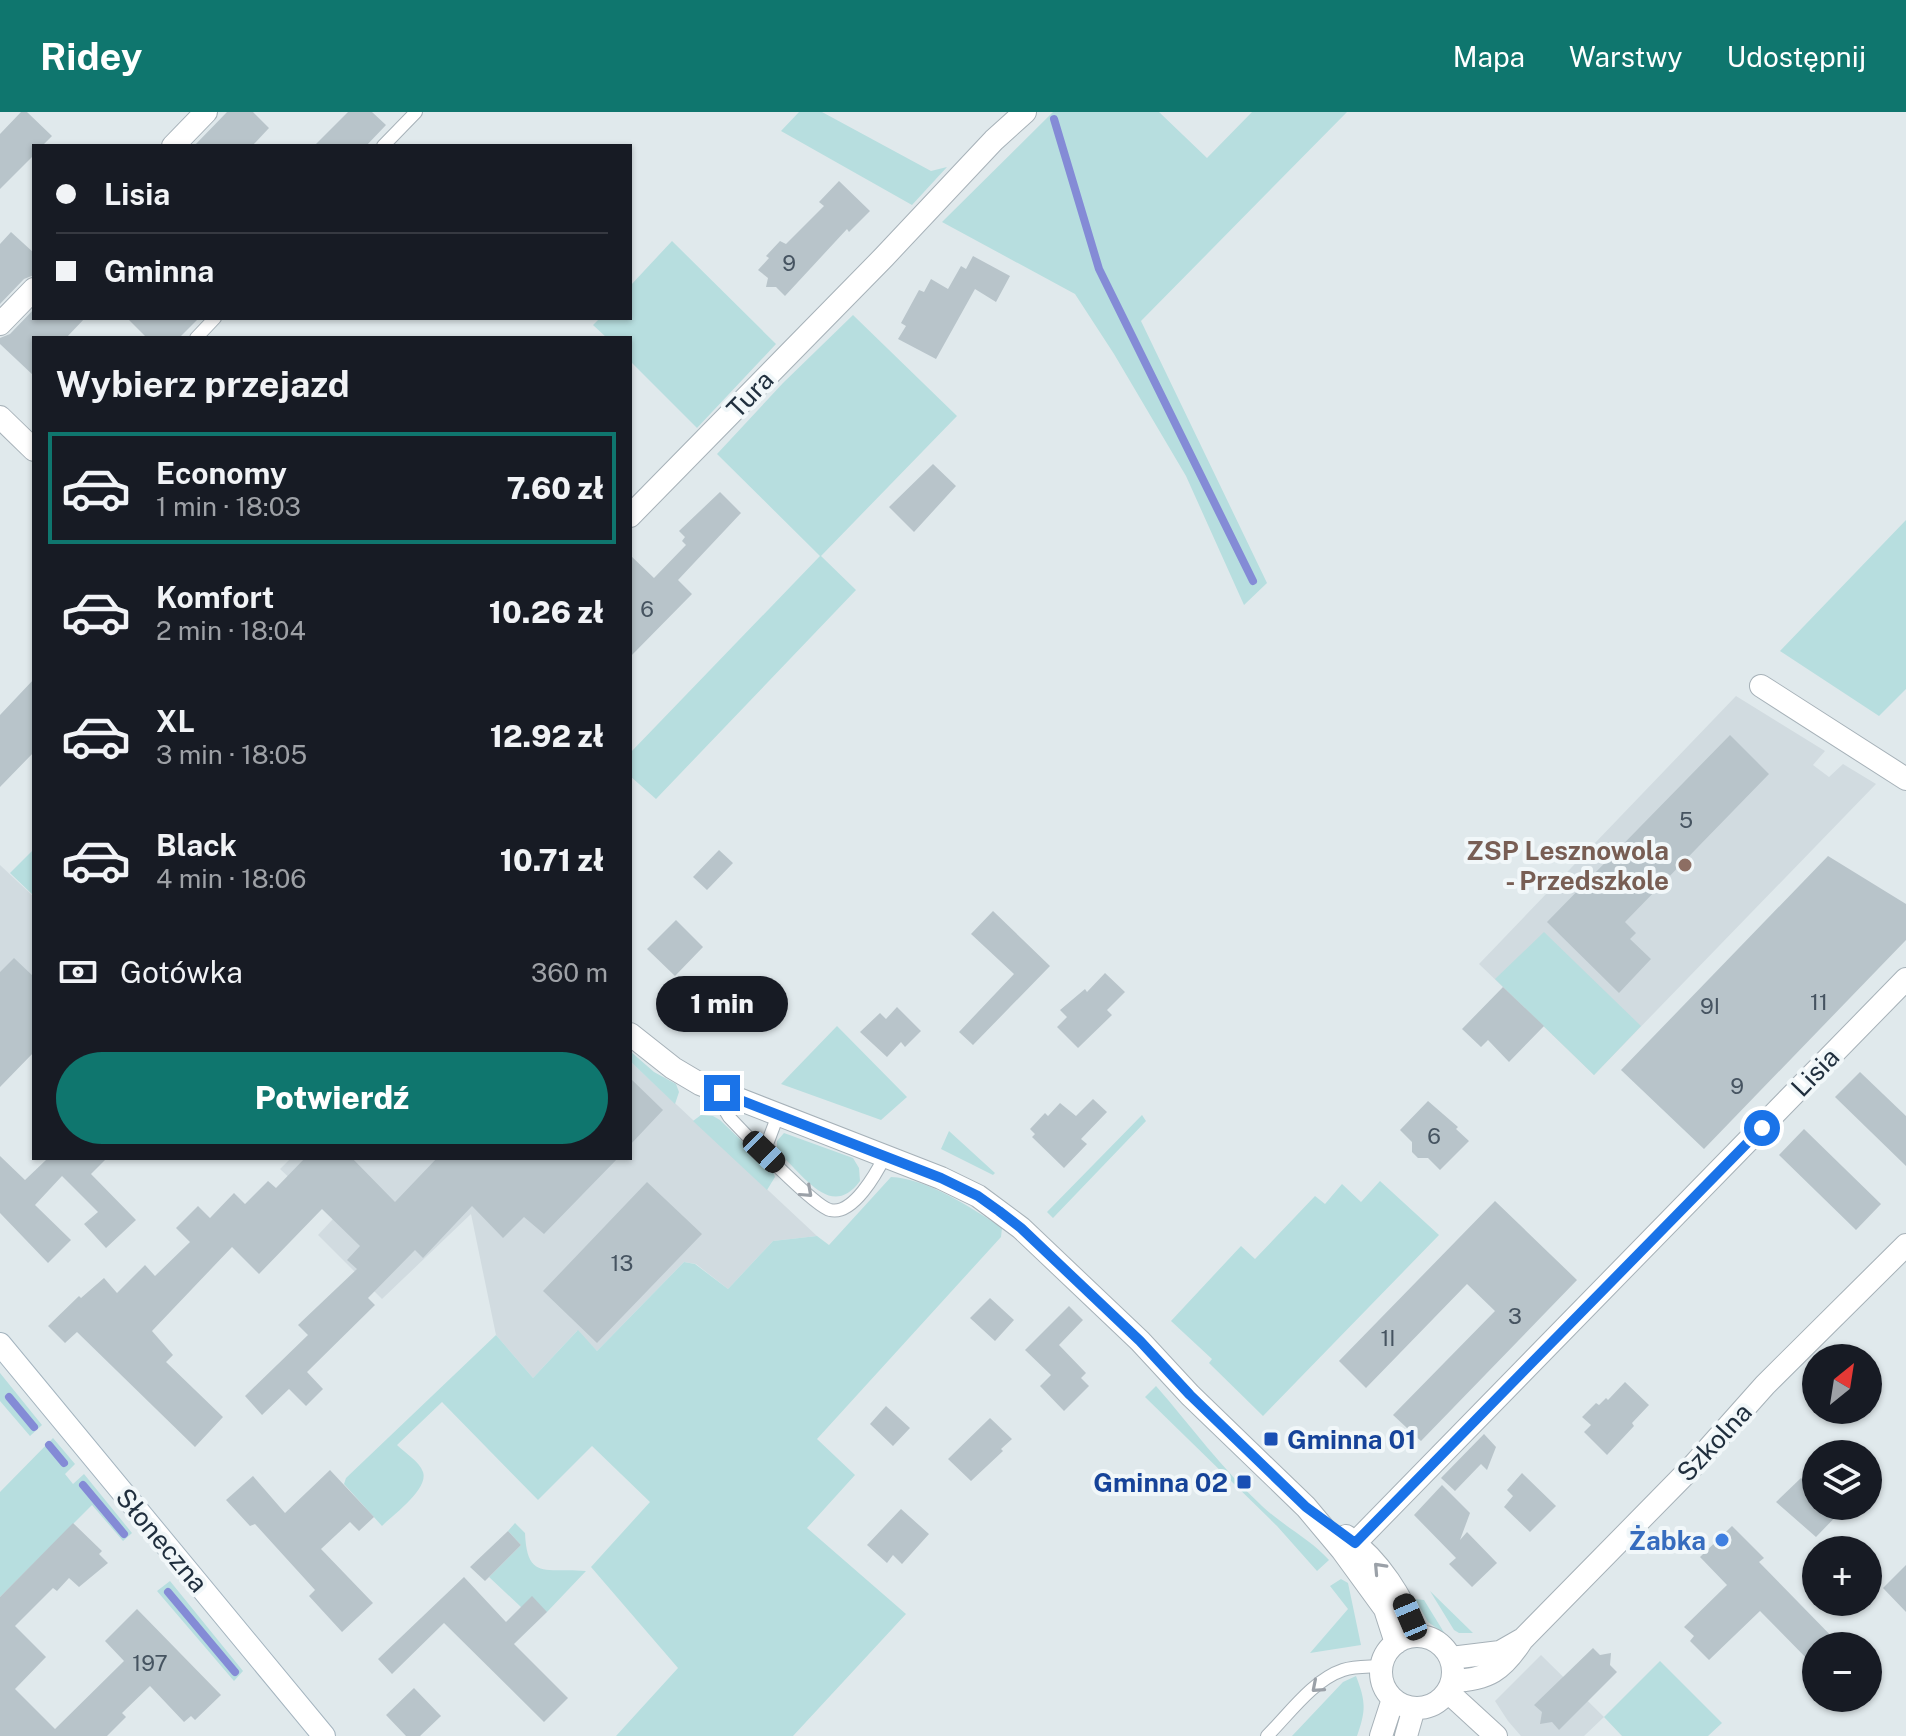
<!DOCTYPE html>
<html lang="pl">
<meta charset="utf-8">
<style>
:root{--surface:#171b24;--page:#20242c;--text:#f1f3f6;--muted:#9ea1a6;--line:#363941;--accent:#0f766e}
body{margin:0;font-family:"Public Sans",sans-serif;background:var(--page);color:var(--text);height:100vh;display:flex;flex-direction:column;font-size:30px;white-space:nowrap}
*{box-sizing:border-box;margin:0}
p{font-size:26px;color:var(--muted)}
.icon{flex:none;width:44px;height:44px;fill:none;stroke:currentColor;stroke-width:2;stroke-linecap:round;stroke-linejoin:round}
.map{position:relative;flex:1;overflow:hidden}
.sheet{position:absolute;left:32px;top:224px;width:600px;height:824px;display:flex;flex-direction:column;background:var(--surface);border-radius:0px;box-shadow:0 2px 6px #0004}
.sheet>*{flex:none}
.top-card{position:absolute;left:32px;top:32px;width:600px;height:176px;border-radius:0px;box-shadow:0 2px 6px #0004;display:grid;align-content:center;height:176px;padding:0 24px;background:var(--surface)}
.needle{width:52px;rotate:30deg}
.tools{position:absolute;left:1802px;top:1232px;display:grid;gap:16px}
.tools a{display:grid;place-items:center;width:80px;height:80px;border-radius:50%;background:var(--surface);box-shadow:0 2px 6px #0004;font-size:40px}
.end{position:absolute;width:36px;height:36px;margin:-18px;border:10px solid #1a73e8;background:#fff;box-shadow:0 0 0 4px #fff}
.from{border-radius:50%}
.bubble{position:absolute;height:56px;border-radius:28px;background:var(--surface);box-shadow:0 2px 6px #0004;font-size:26px;font-weight:800;line-height:56px;text-align:center}
.car{position:absolute;width:24px;height:48px;margin:-24px -12px;border-radius:10px;box-shadow:0 0 6px 2px #0007;background:linear-gradient(#222 24%,#8ab4d8 0 40%,#222 0 76%,#8ab4d8 0 86%,#222 0)}
.top-card b{display:flex;align-items:center;gap:28px;height:76px;font-size:30px}
.top-card b+b{border-top:2px solid var(--line)}
.top-card i{width:20px;height:20px;background:var(--text)}
ul{padding:0;list-style:none}
li{display:flex;align-items:center;gap:24px;height:112px;margin:0 16px 12px;padding:0 8px;border:4px solid transparent;border-radius:0px}
li div{flex:1}
li b{display:block;font-size:30px}
li em{font-style:normal;font-weight:800}
li.current{border-color:var(--accent)}
li>.icon{width:72px;height:72px;stroke-width:1.5}
h2{padding:0 24px;font-size:36px;line-height:96px}
.pay{display:flex;align-items:center;gap:20px;height:88px;padding:0 24px;font-size:30px}
.pay p{margin-inline-start:auto}
.action{display:flex;gap:16px;margin-top:auto;padding:16px 24px}
.action a{flex:1;height:92px;border-radius:48px;background:var(--accent);color:#fff;font-size:32px;font-weight:800;line-height:92px;text-align:center}
header{display:flex;align-items:center;gap:48px;box-sizing:border-box;height:112px;padding:0 40px;background:var(--accent);color:#fff}
header strong{font-size:38px}
nav{display:flex;gap:44px;margin-inline-start:auto;font-size:28px}
.map>svg:first-child{display:block}
</style>
<header>
<strong>Ridey</strong>
<nav><a>Mapa</a><a>Warstwy</a><a>Udostępnij</a></nav>
</header>
<div class="map">
<svg width="1906" height="1624" viewBox="0 0 1906 1624">
<rect width="100%" height="100%" fill="#e0e9ec"/>
<path fill="#d1dbe0" d="M 1736,584 L 1825,639 L 1813,653 L 1829,665 L 1843,652 L 1876,672 L 1594,963 L 1479,852 Z
M 0,753 L 34,785 L 34,906 L 0,942 Z
M 630,949 L 817,1124 L 773,1129 L 728,1177 L 696,1152 L 684,1150 L 597,1239 L 577,1219 L 533,1266 L 496,1223 L 471,1102 L 382,1187 L 318,1123 L 333,1107 L 280,1057 L 291,1046 L 630,1046 Z
M 1541,1543 L 1604,1605 L 1584,1624 L 1521,1624 L 1508,1609 L 1495,1589 Z"/>
<path fill="#b7dedf" d="M 799,0 L 822,0 L 931,59 L 947,55 L 912,93 L 781,19 Z
M 1053,0 L 1159,0 L 1207,46 L 1252,0 L 1347,0 L 1141,209 L 1267,471 L 1244,493 L 1186,364 L 1114,242 L 1075,182 L 942,110 Z
M 672,129 L 776,232 L 697,316 L 630,249 L 630,226 L 607,226 L 593,213 L 600,206 L 630,206 L 630,174 Z
M 853,203 L 957,304 L 821,444 L 856,478 L 656,687 L 630,664 L 630,641 L 820,444 L 717,342 L 783,271 Z
M 1906,408 L 1906,577 L 1879,604 L 1780,539 Z
M 34,737 L 34,784 L 10,761 Z
M 1544,820 L 1641,914 L 1594,963 L 1495,867 Z
M 837,914 L 907,985 L 881,1008 L 781,972 Z
M 630,939 L 654,960 L 676,972 L 679,980 L 675,992 L 630,949 Z
M 701,1003 L 713,1004 L 720,1008 L 773,1059 L 775,1065 L 767,1078 L 693,1009 Z
M 1142,1003 L 1146,1009 L 1053,1106 L 1047,1100 Z
M 949,1019 L 995,1061 L 993,1063 L 941,1037 Z
M 784,1021 L 853,1046 L 859,1056 L 860,1069 C 832,1107 806,1066 782,1044 L 777,1037 L 777,1029 Z
M 891,1065 C 926,1066 974,1097 1002,1116 L 1001,1125 L 817,1327 L 855,1363 L 807,1416 L 906,1502 L 793,1624 L 616,1624 L 678,1556 L 591,1455 L 650,1390 L 592,1334 L 538,1388 L 442,1290 L 397,1333 C 405,1341 419,1349 423,1360 C 429,1377 393,1403 382,1414 L 344,1372 L 346,1366 L 496,1223 L 533,1266 L 578,1218 L 597,1239 L 684,1150 L 695,1152 L 728,1177 L 773,1129 L 817,1124 L 829,1133 Z
M 1380,1069 L 1439,1123 L 1263,1304 L 1209,1251 L 1212,1247 L 1171,1209 L 1241,1134 L 1255,1147 L 1315,1084 L 1325,1092 L 1342,1072 L 1361,1090 Z
M 0,1261 L 42,1313 L 30,1324 L 0,1289 Z
M 1156,1274 C 1191,1314 1222,1357 1262,1394 C 1283,1414 1309,1426 1329,1448 L 1317,1459 L 1277,1414 L 1145,1285 Z
M 53,1326 L 75,1352 L 65,1362 L 73,1372 L 84,1362 L 132,1421 L 123,1429 L 92,1393 L 0,1485 L 0,1380 Z
M 515,1411 L 525,1421 C 527,1470 547,1455 586,1459 L 547,1500 L 521,1495 L 489,1465 L 521,1433 L 508,1419 Z
M 1341,1467 L 1348,1471 L 1361,1533 L 1310,1541 L 1348,1497 L 1330,1474 Z
M 170,1469 L 243,1559 L 234,1569 L 157,1479 Z
M 1430,1479 L 1473,1521 L 1459,1521 L 1454,1518 Z
M 1415,1487 L 1424,1488 L 1445,1522 L 1428,1510 Z
M 1660,1549 L 1722,1611 L 1708,1624 L 1622,1624 L 1604,1605 Z
M 1356,1564 C 1366,1590 1366,1598 1357,1624 L 1292,1624 L 1343,1570 Z"/>
<g fill="none" stroke-linecap="round" stroke-linejoin="round">
<path stroke="#848bd6" stroke-width="8" d="M 1054,7 L 1099,157 L 1253,469
M 9,1285 L 34,1315
M 49,1333 L 64,1351
M 83,1373 L 124,1422
M 168,1480 L 235,1560"/>
</g>
<path fill="#b8c4ca" d="M 21,0 L 27,0 L 52,24 L 42,34 L 34,34 L 34,43 L 0,77 L 0,22 Z
M 227,0 L 253,0 L 269,16 L 252,34 L 194,34 Z
M 348,0 L 372,0 L 386,13 L 366,34 L 314,34 Z
M 839,69 L 870,99 L 849,120 L 847,117 L 785,184 L 776,175 L 766,175 L 768,166 L 758,158 L 769,146 L 766,144 L 780,129 L 786,132 L 824,94 L 819,90 Z
M 11,120 L 34,141 L 34,163 L 24,167 L 0,192 L 0,132 Z
M 973,144 L 1010,164 L 996,190 L 975,177 L 936,247 L 898,227 L 906,214 L 901,211 L 919,178 L 924,180 L 931,167 L 948,177 L 961,154 L 966,157 Z
M 34,197 L 34,206 L 85,206 L 66,226 L 34,226 L 34,264 L 0,232 L 0,226 L 10,222 Z
M 127,206 L 199,206 L 179,226 L 147,226 Z
M 933,352 L 956,374 L 914,420 L 889,395 Z
M 720,380 L 741,401 L 678,468 L 692,482 L 630,545 L 630,443 L 654,466 L 686,433 L 682,429 L 685,425 L 679,419 Z
M 34,567 L 34,640 L 0,675 L 0,603 Z
M 1730,623 L 1769,662 L 1625,810 L 1636,821 L 1630,827 L 1651,847 L 1619,881 L 1547,810 Z
M 719,738 L 733,751 L 707,778 L 693,765 Z
M 1828,744 L 1906,792 L 1906,828 L 1704,1037 L 1621,958 Z
M 993,799 L 1050,854 L 973,933 L 959,920 L 1014,862 L 971,822 Z
M 676,808 L 703,835 L 675,864 L 647,837 Z
M 14,846 L 34,865 L 34,940 L 0,975 L 0,860 Z
M 1105,861 L 1125,880 L 1107,898 L 1112,903 L 1078,936 L 1057,915 L 1067,905 L 1060,898 L 1085,877 L 1087,880 Z
M 1503,875 L 1544,914 L 1509,950 L 1488,928 L 1481,935 L 1462,917 Z
M 897,895 L 921,919 L 905,935 L 901,930 L 887,945 L 860,920 L 880,901 L 886,907 Z
M 1860,960 L 1906,1004 L 1906,1054 L 1835,985 Z
M 630,966 L 663,998 L 630,1033 Z
M 1093,987 L 1107,1000 L 1081,1027 L 1087,1032 L 1064,1056 L 1032,1025 L 1035,1022 L 1030,1017 L 1045,1001 L 1048,1004 L 1060,991 L 1076,1004 Z
M 1428,989 L 1458,1015 L 1456,1017 L 1469,1029 L 1440,1058 L 1428,1046 L 1418,1046 L 1412,1040 L 1412,1030 L 1400,1018 Z
M 1804,1017 L 1881,1092 L 1856,1118 L 1779,1043 Z
M 0,1044 L 25,1068 L 46,1048 L 44,1046 L 107,1046 L 91,1062 L 136,1108 L 106,1136 L 84,1112 L 98,1100 L 62,1064 L 35,1093 L 71,1128 L 48,1151 L 0,1101 Z
M 305,1046 L 352,1046 L 395,1090 L 437,1046 L 618,1046 L 544,1122 L 524,1105 L 503,1126 L 472,1094 L 423,1146 L 415,1138 L 368,1186 L 375,1193 L 307,1260 L 323,1277 L 306,1294 L 289,1277 L 262,1303 L 245,1284 L 308,1223 L 298,1213 L 357,1157 L 347,1148 L 360,1134 L 322,1097 L 259,1162 L 232,1135 L 152,1219 L 173,1243 L 166,1250 L 223,1305 L 195,1335 L 77,1220 L 65,1231 L 48,1214 L 79,1184 L 81,1186 L 104,1166 L 117,1181 L 145,1153 L 155,1164 L 190,1130 L 176,1116 L 198,1094 L 210,1106 L 234,1081 L 245,1092 L 268,1069 L 276,1076 Z
M 647,1070 L 702,1122 L 597,1231 L 543,1179 Z
M 1495,1089 L 1577,1168 L 1421,1329 L 1393,1303 L 1495,1199 L 1467,1172 L 1366,1276 L 1339,1249 Z
M 990,1186 L 1014,1208 L 995,1229 L 970,1206 Z
M 1069,1194 L 1083,1208 L 1059,1233 L 1086,1261 L 1081,1266 L 1089,1274 L 1064,1299 L 1040,1274 L 1051,1263 L 1025,1238 Z
M 1625,1270 L 1649,1293 L 1632,1311 L 1634,1314 L 1607,1343 L 1584,1320 L 1591,1313 L 1582,1305 L 1596,1291 L 1599,1293 L 1606,1286 L 1608,1288 Z
M 886,1294 L 910,1316 L 893,1334 L 870,1312 Z
M 990,1306 L 1012,1327 L 1001,1337 L 1003,1339 L 971,1369 L 948,1347 Z
M 1484,1322 L 1496,1335 L 1487,1358 L 1481,1352 L 1455,1379 L 1441,1366 Z
M 330,1358 L 374,1405 L 359,1419 L 350,1410 L 321,1437 L 373,1491 L 342,1520 L 309,1484 L 315,1478 L 255,1412 L 250,1414 L 226,1388 L 253,1364 L 285,1401 Z
M 1522,1361 L 1556,1394 L 1530,1420 L 1504,1395 L 1513,1384 L 1507,1378 Z
M 1801,1366 L 1816,1380 L 1816,1394 L 1846,1394 L 1816,1425 L 1776,1390 Z
M 1442,1373 L 1470,1401 L 1460,1428 L 1467,1420 L 1497,1451 L 1472,1475 L 1449,1452 L 1456,1446 L 1414,1403 Z
M 901,1397 L 929,1422 L 902,1452 L 893,1443 L 887,1451 L 867,1433 Z
M 73,1411 L 102,1439 L 99,1442 L 108,1451 L 79,1475 L 69,1466 L 57,1479 L 53,1476 L 15,1514 L 46,1545 L 15,1577 L 55,1617 L 124,1549 L 105,1529 L 137,1497 L 221,1583 L 195,1608 L 191,1604 L 184,1610 L 150,1574 L 122,1601 L 126,1605 L 107,1624 L 0,1624 L 0,1485 Z
M 1732,1414 L 1764,1446 L 1759,1450 L 1841,1534 L 1816,1534 L 1816,1556 L 1760,1499 L 1709,1548 L 1690,1529 L 1694,1524 L 1684,1515 L 1727,1473 L 1700,1445 Z
M 508,1419 L 521,1433 L 485,1469 L 470,1455 Z
M 1906,1453 L 1906,1500 L 1883,1476 Z
M 464,1465 L 506,1510 L 532,1484 L 547,1500 L 514,1532 L 568,1586 L 544,1610 L 444,1511 L 392,1562 L 378,1547 Z
M 1593,1536 L 1600,1543 L 1611,1541 L 1610,1553 L 1617,1560 L 1559,1618 L 1552,1610 L 1540,1612 L 1542,1600 L 1534,1593 Z
M 414,1576 L 441,1604 L 420,1624 L 406,1624 L 386,1603 Z"/>
<g fill="none" stroke-linecap="round" stroke-linejoin="round">
<defs>
<path id="service" d="M 383,34 L 416,0
M 196,226 L 215,206
M 722,981 L 723,995 L 729,1005 C 744,1021 815,1095 830,1098 C 853,1104 877,1060 885,1044
M 764,1040 L 778,1003
M 1267,1624 C 1289,1602 1313,1568 1343,1558 C 1355,1554 1369,1555 1381,1554"/>
<path id="minor" d="M 173,34 L 206,0
M 0,212 L 34,177
M 0,305 L 34,338
M 630,404 L 884,145 L 994,28 L 1025,0
M 1761,574 L 1906,667
M 630,922 L 673,956 L 700,972 L 941,1066 L 978,1084 L 1021,1116 L 1140,1229 L 1190,1283 L 1306,1395 L 1342,1438 L 1385,1497 L 1396,1531
M 1346,1424 C 1381,1450 1401,1484 1418,1524
M 1355,1431 L 1906,867
M1381 1560a36 36 0 1 1 72 0a36 36 0 1 1-72 0Z
M 1451,1546 L 1500,1540 L 1521,1528
M 1452,1569 C 1488,1568 1503,1558 1522,1528 L 1692,1355 L 1765,1273 L 1906,1133
M 1448,1580 L 1496,1624
M 1381,1624 L 1393,1587
M 1406,1624 L 1414,1596"/>
<path id="secondary" d="M 0,1232 L 324,1624"/>
</defs>
<use href="#service" stroke="#a6b1b8" stroke-width="14"/>
<use href="#minor" stroke="#a6b1b8" stroke-width="24"/>
<use href="#secondary" stroke="#a4b4bf" stroke-width="24"/>
<use href="#service" stroke="#fff" stroke-width="12"/>
<use href="#minor" stroke="#fff" stroke-width="22"/>
<use href="#secondary" stroke="#fff" stroke-width="22"/>
</g>
<defs><path id="oneway-chevron" d="M-2-3.5L2.5 0L-2 3.5" fill="none" stroke-width="1.6" stroke-linecap="round" stroke-linejoin="round" transform="scale(2)"/></defs>
<g stroke="#9ba1a8">
<use href="#oneway-chevron" transform="translate(807 1080) rotate(42)"/>
<use href="#oneway-chevron" transform="translate(1379 1456) rotate(-133)"/>
<use href="#oneway-chevron" transform="translate(1317 1575) rotate(139)"/>
</g>
<g fill="none" stroke-linecap="round" stroke-linejoin="round">
<path stroke="#1a73e8" stroke-width="10" d="M 722,981 L 941,1066 L 978,1084 L 999,1099 L 1021,1116 L 1140,1229 L 1190,1283 L 1306,1395 L 1355,1431 L 1762,1016"/>
</g>
<circle fill="#8d6e63" stroke="#f1f7f9" stroke-width="3" cx="1685" cy="753" r="8"/>
<g fill="#1a4fb4" stroke="#f1f7f9" stroke-width="3">
<rect x="1263" y="1319" width="16" height="16" rx="4"/>
<rect x="1236" y="1362" width="16" height="16" rx="4"/>
</g>
<circle fill="#3f7fe0" stroke="#f1f7f9" stroke-width="3" cx="1722" cy="1428" r="8"/>
<g text-anchor="middle" dominant-baseline="central" stroke-width="8" stroke-linejoin="round" paint-order="stroke">
<g font-size="22" fill="#465461">
<text x="789" y="151">9</text>
<text x="647" y="497">6</text>
<text x="1686" y="708">5</text>
<text x="1819" y="890">11</text>
<text x="1710" y="894">9I</text>
<text x="1737" y="974">9</text>
<text x="1434" y="1024">6</text>
<text x="622" y="1151">13</text>
<text x="1515" y="1204">3</text>
<text x="1388" y="1226">1I</text>
<text x="150" y="1551">197</text>
</g>
<g font-size="26" fill="#202f3e" stroke="#f1f7f9">
<text transform="translate(750 282) rotate(-46)">Tura</text>
<text transform="translate(1815 960) rotate(-46)">Lisia</text>
<text transform="translate(1714 1330) rotate(-47)">Szkolna</text>
<text transform="translate(162 1428) rotate(50)">Słoneczna</text>
</g>
<g font-size="26" font-weight="bold" fill="#785e54" stroke="#f1f7f9" text-anchor="end">
<text x="1669" y="738">ZSP Lesznowola<tspan x="1669" dy="30">- Przedszkole</tspan></text>
</g>
<g font-size="26" font-weight="bold" fill="#164399" stroke="#f1f7f9" text-anchor="start">
<text x="1287" y="1327">Gminna 01</text>
<text x="1228" y="1370" text-anchor="end">Gminna 02</text>
</g>
<g font-size="26" font-weight="bold" fill="#366cbe" stroke="#f1f7f9" text-anchor="end">
<text x="1706" y="1428">Żabka</text>
</g>
</g>
</svg>
<div class="tools">
<a><svg class="needle" viewBox="-14 -14 28 28"><path d="M0-13l5 13h-10z" fill="#e53935"/><path d="M0 13l5-13h-10z" fill="#9ea1a6"/></svg></a>
<a><svg class="icon" aria-label="layers" viewBox="0 0 24 24"><path d="M12 4l9 5-9 5-9-5zM3 14l9 5 9-5"/></svg></a>
<a>+</a>
<a>−</a>
</div>
<i class="end from" style="left:1762px;top:1016px"></i>
<i class="end" style="left:722px;top:981px"></i>
<div class="bubble" style="left:656px;top:864px;width:132px">1 min</div>
<i class="car" style="left:764px;top:1040px;rotate:134deg"></i>
<i class="car" style="left:1410px;top:1505px;rotate:337deg"></i>
<div class="top-card">
<b><i class="from"></i>Lisia</b>
<b><i></i>Gminna</b>
</div>
<section class="sheet">
<h2>Wybierz przejazd</h2>
<ul>
<li class="current"><svg class="icon" aria-label="car" viewBox="0 0 24 24"><path d="M5 17H2v-5l4-1 3-4h7l3 4 3 1v5h-3M9 17h6M6 11h13"/><circle cx="7" cy="17" r="2"/><circle cx="17" cy="17" r="2"/></svg><div><b>Economy</b><p>1 min · 18:03</p></div><em>7.60 zł</em></li>
<li><svg class="icon" aria-label="car" viewBox="0 0 24 24"><path d="M5 17H2v-5l4-1 3-4h7l3 4 3 1v5h-3M9 17h6M6 11h13"/><circle cx="7" cy="17" r="2"/><circle cx="17" cy="17" r="2"/></svg><div><b>Komfort</b><p>2 min · 18:04</p></div><em>10.26 zł</em></li>
<li><svg class="icon" aria-label="car" viewBox="0 0 24 24"><path d="M5 17H2v-5l4-1 3-4h7l3 4 3 1v5h-3M9 17h6M6 11h13"/><circle cx="7" cy="17" r="2"/><circle cx="17" cy="17" r="2"/></svg><div><b>XL</b><p>3 min · 18:05</p></div><em>12.92 zł</em></li>
<li><svg class="icon" aria-label="car" viewBox="0 0 24 24"><path d="M5 17H2v-5l4-1 3-4h7l3 4 3 1v5h-3M9 17h6M6 11h13"/><circle cx="7" cy="17" r="2"/><circle cx="17" cy="17" r="2"/></svg><div><b>Black</b><p>4 min · 18:06</p></div><em>10.71 zł</em></li>
</ul>
<div class="pay"><svg class="icon" aria-label="cash" viewBox="0 0 24 24"><path d="M3 7h18v10H3z"/><circle cx="12" cy="12" r="2"/></svg>Gotówka<p>360 m</p></div>
<div class="action"><a>Potwierdź</a></div>
</section>
</div>
